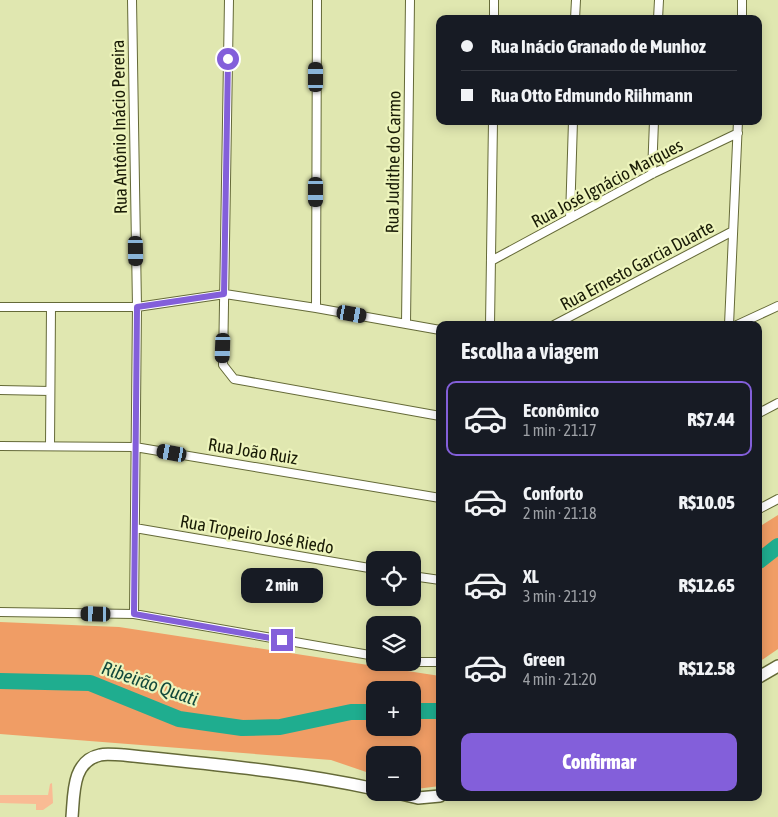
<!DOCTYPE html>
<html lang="pt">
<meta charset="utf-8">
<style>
:root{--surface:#171b24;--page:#242831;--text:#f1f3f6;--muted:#9ea1a6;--line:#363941;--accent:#835fda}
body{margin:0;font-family:"Asap Condensed",sans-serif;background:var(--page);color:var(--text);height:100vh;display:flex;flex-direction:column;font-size:19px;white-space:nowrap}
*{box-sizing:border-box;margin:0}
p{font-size:16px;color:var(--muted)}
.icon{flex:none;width:28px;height:28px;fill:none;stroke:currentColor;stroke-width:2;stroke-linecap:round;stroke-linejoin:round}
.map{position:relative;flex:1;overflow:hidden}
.details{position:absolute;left:436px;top:321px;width:326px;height:480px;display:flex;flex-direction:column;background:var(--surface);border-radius:10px;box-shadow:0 2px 12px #0003}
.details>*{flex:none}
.guide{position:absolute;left:436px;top:15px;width:326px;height:110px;border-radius:10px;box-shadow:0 2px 12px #0003;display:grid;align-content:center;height:110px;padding:0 25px;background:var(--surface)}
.tools{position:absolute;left:366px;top:551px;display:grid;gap:10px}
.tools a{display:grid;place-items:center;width:55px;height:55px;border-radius:10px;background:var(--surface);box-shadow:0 2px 12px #0003;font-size:25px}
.end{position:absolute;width:22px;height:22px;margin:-11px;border:6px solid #835fda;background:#fff;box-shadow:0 0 0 2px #fff}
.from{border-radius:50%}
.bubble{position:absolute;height:35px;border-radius:10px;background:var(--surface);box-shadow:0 2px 12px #0003;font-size:16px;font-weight:800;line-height:35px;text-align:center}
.car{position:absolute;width:15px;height:30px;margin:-15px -8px;border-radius:6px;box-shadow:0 0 4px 1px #0007;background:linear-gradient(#222 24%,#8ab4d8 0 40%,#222 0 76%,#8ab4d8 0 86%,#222 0)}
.guide b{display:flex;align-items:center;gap:18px;height:48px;font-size:19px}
.guide b+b{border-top:1px solid var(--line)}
.guide i{width:12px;height:12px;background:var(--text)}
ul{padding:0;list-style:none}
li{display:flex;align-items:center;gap:15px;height:75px;margin:0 10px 8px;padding:0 15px;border:2px solid transparent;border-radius:10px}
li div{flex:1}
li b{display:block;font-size:19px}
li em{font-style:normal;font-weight:800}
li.selected{border-color:var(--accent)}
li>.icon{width:45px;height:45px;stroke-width:1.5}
h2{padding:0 25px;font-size:22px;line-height:60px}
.button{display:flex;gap:10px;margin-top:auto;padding:10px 25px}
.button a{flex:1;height:58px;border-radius:10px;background:var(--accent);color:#fff;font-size:20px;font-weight:800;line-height:58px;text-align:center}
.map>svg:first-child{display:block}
</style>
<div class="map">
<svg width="778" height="817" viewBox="0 0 778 817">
<rect width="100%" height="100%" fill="#e0e7b0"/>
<path fill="#f9bb94" d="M 52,783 L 53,803 L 43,810 L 36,810 L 36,804 L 0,803 L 0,795 L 48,795 L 50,784 Z"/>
<path fill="#f09d65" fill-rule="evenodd" d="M 778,515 L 778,649 L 759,662 L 759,527 Z
M 0,622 L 119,627 L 440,676 L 440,786 L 416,789 L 413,788 L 412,755 L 375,755 L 375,775 L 331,760 L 0,734 ZM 375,690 L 412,690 L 412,728 L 375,728 Z"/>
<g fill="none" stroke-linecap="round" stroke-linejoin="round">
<path stroke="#1fad8f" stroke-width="16" d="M 759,561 L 778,546
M 0,681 L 90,683 L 179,719 L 242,728 L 280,727 L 351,712 L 375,712
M 412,711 L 440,711"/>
<defs>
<path id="street" d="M 132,0 L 137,307 L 134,614
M 229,0 L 223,365 L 234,379 L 440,416
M 494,19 L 494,0
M 575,19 L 576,0
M 658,19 L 659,0
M 742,19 L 742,0
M 652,174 L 654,121
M 570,218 L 573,121
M 491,261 L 652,174 L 738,133
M 0,307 L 137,307 L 225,294 L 316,308 L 440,330
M 316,308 L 317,0
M 406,324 L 410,0
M 490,325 L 493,121
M 554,325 L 733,231
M 729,325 L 738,121
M 737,325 L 778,306
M 0,390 L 50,391
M 759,413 L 778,403
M 0,446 L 135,447 L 440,498
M 50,446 L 51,307
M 759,509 L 778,499
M 135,528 L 375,569
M 412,576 L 440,580
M 0,612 L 134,614 L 375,656
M 411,662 L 440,662"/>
<path id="secondary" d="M 759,677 L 778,666
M 393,792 L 418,798 L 440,796
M 72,817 C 74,794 72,761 100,755 C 107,753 116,755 124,755 C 208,764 292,771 375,789"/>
</defs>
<use href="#street" stroke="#656a38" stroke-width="10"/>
<use href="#secondary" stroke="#656a38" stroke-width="14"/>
<use href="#street" stroke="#fff" stroke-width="8"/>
<use href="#secondary" stroke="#fff" stroke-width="11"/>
</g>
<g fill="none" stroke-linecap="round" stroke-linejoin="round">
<path stroke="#835fda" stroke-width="6" d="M 228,59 L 224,294 L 137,307 L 134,614 L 282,640"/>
</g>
<g text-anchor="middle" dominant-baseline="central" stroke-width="4.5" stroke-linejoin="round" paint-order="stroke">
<g font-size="18" fill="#191b06" stroke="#edf4bc">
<text transform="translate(119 127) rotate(-91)">Rua Antônio Inácio Pereira</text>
<text transform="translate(393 162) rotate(-89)">Rua Judithe do Carmo</text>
<text transform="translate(607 183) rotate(-28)">Rua José Ignácio Marques</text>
<text transform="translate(637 265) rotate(-28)">Rua Ernesto Garcia Duarte</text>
<text transform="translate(253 451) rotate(9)">Rua João Ruiz</text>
<text transform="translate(257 534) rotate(10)">Rua Tropeiro José Riedo</text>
</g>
<g font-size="19" font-style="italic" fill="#134a3c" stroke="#edf4bc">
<text transform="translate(150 683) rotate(19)">Ribeirão Quati</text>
</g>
</g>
</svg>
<div class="tools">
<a><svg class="icon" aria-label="locate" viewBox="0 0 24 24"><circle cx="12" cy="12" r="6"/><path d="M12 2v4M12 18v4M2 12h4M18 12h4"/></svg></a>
<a><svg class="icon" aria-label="layers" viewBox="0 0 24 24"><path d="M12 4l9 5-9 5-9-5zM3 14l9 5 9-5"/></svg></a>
<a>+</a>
<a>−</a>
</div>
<i class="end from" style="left:228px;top:59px"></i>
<i class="end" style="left:282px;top:640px"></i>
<div class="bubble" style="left:241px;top:568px;width:82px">2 min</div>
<i class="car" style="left:316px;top:77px;rotate:0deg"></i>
<i class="car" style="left:316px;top:192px;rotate:180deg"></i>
<i class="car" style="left:136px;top:251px;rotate:179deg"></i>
<i class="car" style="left:352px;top:314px;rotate:100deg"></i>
<i class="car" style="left:223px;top:348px;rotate:182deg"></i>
<i class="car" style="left:172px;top:453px;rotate:280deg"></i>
<i class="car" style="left:96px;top:614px;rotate:271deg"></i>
<div class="guide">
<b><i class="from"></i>Rua Inácio Granado de Munhoz</b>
<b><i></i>Rua Otto Edmundo Riihmann</b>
</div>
<section class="details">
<h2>Escolha a viagem</h2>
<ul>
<li class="selected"><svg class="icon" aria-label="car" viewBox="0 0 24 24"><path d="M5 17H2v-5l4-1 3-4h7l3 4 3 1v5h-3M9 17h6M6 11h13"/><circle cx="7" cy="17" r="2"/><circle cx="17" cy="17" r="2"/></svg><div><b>Econômico</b><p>1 min · 21:17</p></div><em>R$7.44</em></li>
<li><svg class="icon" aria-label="car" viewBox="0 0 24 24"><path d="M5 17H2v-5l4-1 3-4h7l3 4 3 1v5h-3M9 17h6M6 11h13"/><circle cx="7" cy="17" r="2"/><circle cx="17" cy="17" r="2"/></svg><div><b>Conforto</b><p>2 min · 21:18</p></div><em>R$10.05</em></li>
<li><svg class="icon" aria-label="car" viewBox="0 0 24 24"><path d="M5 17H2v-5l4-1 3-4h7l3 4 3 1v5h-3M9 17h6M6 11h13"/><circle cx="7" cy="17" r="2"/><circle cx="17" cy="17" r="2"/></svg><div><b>XL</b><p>3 min · 21:19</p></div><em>R$12.65</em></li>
<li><svg class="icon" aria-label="car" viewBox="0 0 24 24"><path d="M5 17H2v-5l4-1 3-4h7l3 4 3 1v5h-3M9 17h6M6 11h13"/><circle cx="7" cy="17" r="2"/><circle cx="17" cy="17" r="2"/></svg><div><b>Green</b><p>4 min · 21:20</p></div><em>R$12.58</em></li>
</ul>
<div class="button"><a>Confirmar</a></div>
</section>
</div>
